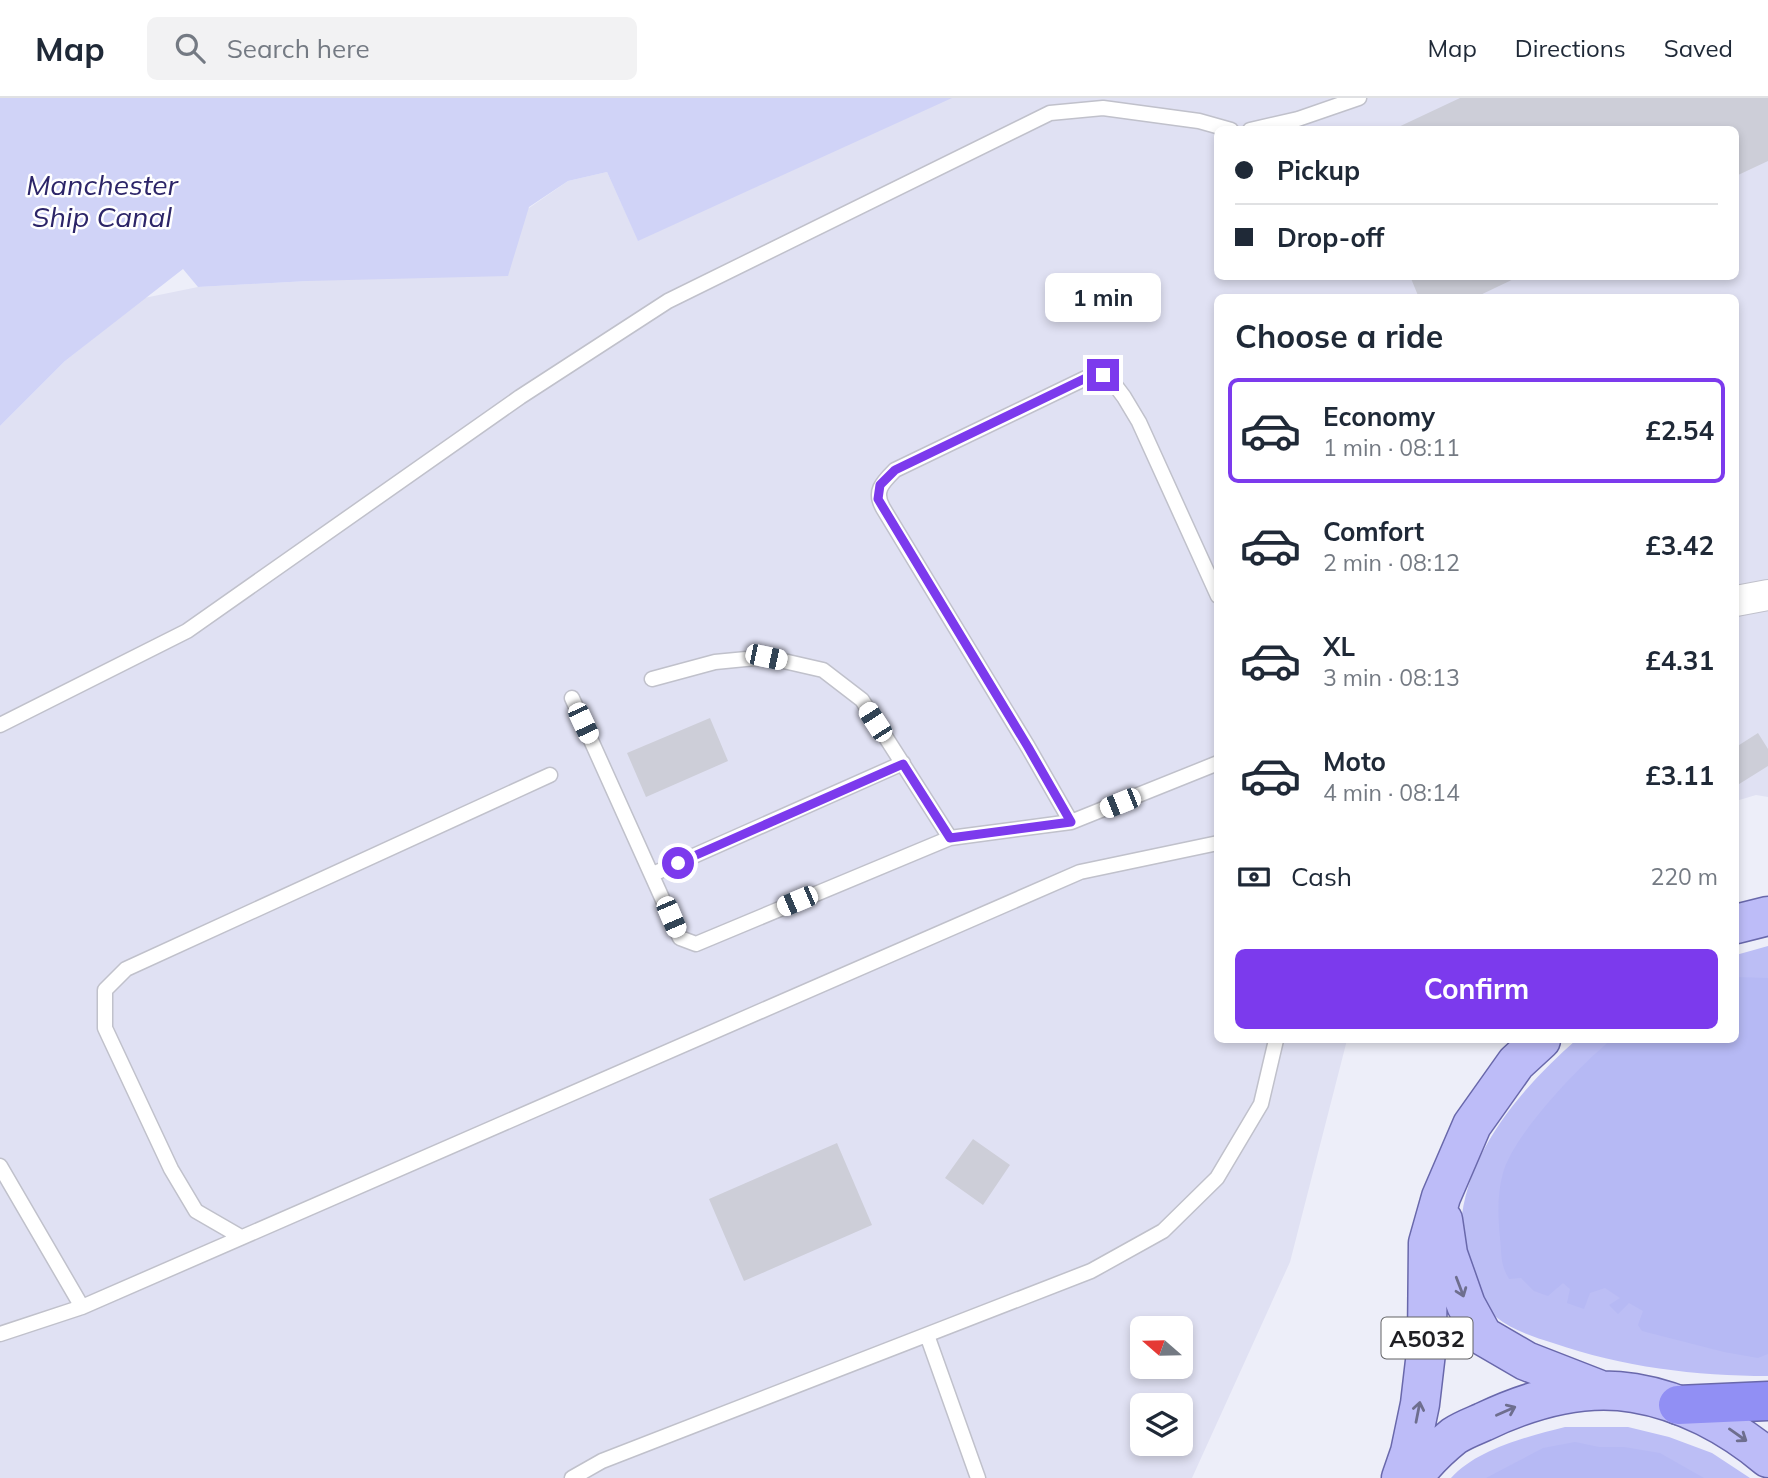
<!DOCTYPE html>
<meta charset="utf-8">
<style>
:root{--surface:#fff;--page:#f2f2f3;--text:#1f2937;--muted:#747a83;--line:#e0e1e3;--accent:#7c3aed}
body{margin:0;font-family:Mulish,sans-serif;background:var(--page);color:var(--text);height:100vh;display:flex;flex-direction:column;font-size:26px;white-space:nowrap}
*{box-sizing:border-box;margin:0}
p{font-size:23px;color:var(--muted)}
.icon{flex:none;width:38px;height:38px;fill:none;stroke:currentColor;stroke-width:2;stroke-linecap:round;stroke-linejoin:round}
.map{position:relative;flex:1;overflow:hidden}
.sheet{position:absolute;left:1214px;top:196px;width:525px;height:749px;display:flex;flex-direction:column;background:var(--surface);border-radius:10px;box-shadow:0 4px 10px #0003}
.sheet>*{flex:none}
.hud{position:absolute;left:1214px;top:28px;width:525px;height:154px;border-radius:10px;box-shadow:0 4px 10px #0003;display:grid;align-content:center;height:154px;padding:0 21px;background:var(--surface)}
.needle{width:46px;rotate:290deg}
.tools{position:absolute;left:1130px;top:1218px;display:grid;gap:14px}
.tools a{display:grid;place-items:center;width:63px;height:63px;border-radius:10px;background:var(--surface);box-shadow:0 4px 10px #0003;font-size:35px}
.end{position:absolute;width:32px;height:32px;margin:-16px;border:9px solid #7c3aed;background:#fff;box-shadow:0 0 0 4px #fff}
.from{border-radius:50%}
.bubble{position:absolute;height:49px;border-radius:10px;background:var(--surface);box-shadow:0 4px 10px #0003;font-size:23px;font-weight:700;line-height:49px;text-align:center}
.car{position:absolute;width:21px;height:42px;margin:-21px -10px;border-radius:9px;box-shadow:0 0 5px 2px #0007;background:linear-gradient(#fff 24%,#345 0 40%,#fff 0 76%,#345 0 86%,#fff 0)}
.hud b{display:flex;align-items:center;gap:24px;height:66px;font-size:26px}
.hud b+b{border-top:2px solid var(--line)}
.hud i{width:18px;height:18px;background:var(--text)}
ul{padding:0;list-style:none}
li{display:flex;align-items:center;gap:21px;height:105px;margin:0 14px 10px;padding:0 7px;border:4px solid transparent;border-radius:10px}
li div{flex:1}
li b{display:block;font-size:26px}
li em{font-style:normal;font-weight:700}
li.current{border-color:var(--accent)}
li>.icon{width:63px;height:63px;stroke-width:1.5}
h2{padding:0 21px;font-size:32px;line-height:84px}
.pay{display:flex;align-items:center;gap:18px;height:77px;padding:0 21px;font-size:26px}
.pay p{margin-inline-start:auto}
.cta{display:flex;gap:14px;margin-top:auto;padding:14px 21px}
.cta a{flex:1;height:80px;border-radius:10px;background:var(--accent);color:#fff;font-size:28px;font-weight:700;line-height:80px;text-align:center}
header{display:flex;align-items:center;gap:42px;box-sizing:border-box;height:98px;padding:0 35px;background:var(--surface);border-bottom:2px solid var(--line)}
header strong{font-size:33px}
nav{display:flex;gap:38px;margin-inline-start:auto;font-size:24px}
.search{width:490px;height:63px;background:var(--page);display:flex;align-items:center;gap:18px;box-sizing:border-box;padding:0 24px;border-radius:10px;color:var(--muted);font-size:26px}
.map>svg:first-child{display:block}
</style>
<header>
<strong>Map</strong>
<div class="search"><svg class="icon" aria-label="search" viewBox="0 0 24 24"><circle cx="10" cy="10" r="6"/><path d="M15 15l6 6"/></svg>Search here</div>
<nav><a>Map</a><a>Directions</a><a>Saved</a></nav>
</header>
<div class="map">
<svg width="1768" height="1380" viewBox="0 0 1768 1380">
<rect width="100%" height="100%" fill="#edeef9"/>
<path fill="#e0e1f3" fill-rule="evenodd" d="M 950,0 L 1768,0 L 1768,699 L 1756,697 L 1736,703 L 1736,200 L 1218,200 L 1218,942 L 1347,942 L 1290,1164 L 1192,1380 L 0,1380 L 0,328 L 65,263 L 144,200 L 198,189 L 308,183 L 529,110 L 568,83 L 607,74 L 638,142 ZM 1218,32 L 1736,32 L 1736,178 L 1218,178 ZM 1143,1230 L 1181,1230 L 1181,1269 L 1143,1269 ZM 1143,1307 L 1181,1307 L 1181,1346 L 1143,1346 Z"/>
<path fill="#bcbef5" d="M 1768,848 L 1768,1278 C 1696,1278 1622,1269 1553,1245 C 1534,1239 1512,1232 1496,1219 C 1481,1207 1475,1191 1469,1174 C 1466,1166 1462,1157 1461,1149 C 1455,1066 1518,993 1576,942 L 1736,942 L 1736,857 Z
M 1565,1329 L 1628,1329 L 1669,1339 L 1712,1355 L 1750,1380 L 1451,1380 C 1477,1351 1529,1338 1565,1329 Z"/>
<path fill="#b6b9f4" d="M 1736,879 L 1768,880 L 1768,1256 L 1758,1260 L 1724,1254 L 1642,1233 L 1638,1227 L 1643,1213 L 1629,1205 L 1618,1216 L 1609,1207 L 1620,1200 L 1605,1190 L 1590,1195 L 1584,1211 L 1567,1205 L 1570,1191 L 1563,1185 L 1548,1198 L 1534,1193 L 1521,1180 L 1509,1181 C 1500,1166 1502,1157 1500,1140 C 1498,1118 1497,1097 1503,1075 C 1513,1037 1580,967 1611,942 L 1736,942 Z
M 1575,1344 L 1599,1349 L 1624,1349 L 1660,1355 L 1704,1380 L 1486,1380 L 1543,1350 Z"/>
<path fill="#d0d3f7" d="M 0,0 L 952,0 L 638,143 L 607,74 L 568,83 L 529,109 L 508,178 L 308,183 L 198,189 L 183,171 L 65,263 L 0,328 Z"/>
<path fill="#cdced8" d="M 1460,0 L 1768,0 L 1768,63 L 1736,78 L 1736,32 L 1392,32 Z
M 1410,178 L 1520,178 L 1474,200 L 1419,200 Z
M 710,620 L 728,663 L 646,699 L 627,655 Z
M 1758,635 L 1768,651 L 1768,668 L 1736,688 L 1736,649 Z
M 973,1041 L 1010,1067 L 983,1107 L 945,1080 Z
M 837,1045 L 872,1127 L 744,1183 L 709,1101 Z"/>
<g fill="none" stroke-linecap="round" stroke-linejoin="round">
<defs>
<path id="service" d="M 1250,32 L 1298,21 L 1359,0
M 652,581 L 715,564 L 766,559 L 823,572 L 862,602 L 950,740
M 572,600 L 680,840 L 696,846 L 950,740 L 1071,724 L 1218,665
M 0,627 L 187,533 L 520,299 L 668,203 L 1050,15 L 1103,10 L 1199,23 L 1231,32
M 1071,724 L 1028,649 L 883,410 C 873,393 883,384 895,372 L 1088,279 L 1103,277 L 1112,283 L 1124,299 L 1139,324 L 1218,498
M 653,776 L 903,665
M 0,1068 L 82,1209
M 241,1139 L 196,1113 L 171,1071 L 105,930 L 105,892 L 126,871 L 550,677
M 0,1236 L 82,1209 L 1080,774 L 1218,745
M 927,1237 L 978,1380
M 572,1380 L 602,1363 L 1091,1173 L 1163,1133 L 1217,1080 L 1261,1006 L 1276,942"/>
<path id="minor" d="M 1736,503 L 1768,497"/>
<path id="primary" d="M 1736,826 L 1768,818
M 1443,1122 L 1448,1156 L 1466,1207 L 1483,1238 L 1526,1263 L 1598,1291
M 1401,1380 L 1410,1354 L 1420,1306 L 1427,1246 L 1428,1145 L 1441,1099 L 1472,1027 L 1516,965 L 1541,942
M 1413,1380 C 1424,1365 1439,1350 1454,1338 C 1463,1332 1474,1328 1483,1324 C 1529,1302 1582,1286 1634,1295 C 1683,1303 1730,1328 1768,1360"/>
<path id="motorway" d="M 1678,1307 L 1768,1303"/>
</defs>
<use href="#service" stroke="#c0c1cb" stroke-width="17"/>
<use href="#minor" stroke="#c0c1cb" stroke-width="32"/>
<use href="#primary" stroke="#6968ab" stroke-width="41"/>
<use href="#motorway" stroke="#6968ab" stroke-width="41"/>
<use href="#service" stroke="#fff" stroke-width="14"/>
<use href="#minor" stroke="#fff" stroke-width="30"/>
<use href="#primary" stroke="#bdbcf8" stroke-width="38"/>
<use href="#motorway" stroke="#918ff4" stroke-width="38"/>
</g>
<defs><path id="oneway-shaft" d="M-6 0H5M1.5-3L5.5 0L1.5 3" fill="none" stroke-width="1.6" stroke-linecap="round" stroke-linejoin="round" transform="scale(1.75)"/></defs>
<g stroke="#6e6e8e">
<use href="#oneway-shaft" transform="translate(1460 1189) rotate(69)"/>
<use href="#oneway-shaft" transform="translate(1506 1313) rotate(-24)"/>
<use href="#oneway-shaft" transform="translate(1418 1314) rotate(-79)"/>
<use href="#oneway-shaft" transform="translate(1738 1337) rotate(35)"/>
</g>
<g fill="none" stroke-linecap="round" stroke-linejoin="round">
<path stroke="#7c3aed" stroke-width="9" d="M 678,765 L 903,666 L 950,740 L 1071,724 L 1028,649 L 878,401 L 880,387 L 895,372 L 1088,279 L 1103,277"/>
</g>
<g text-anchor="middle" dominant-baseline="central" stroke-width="5" stroke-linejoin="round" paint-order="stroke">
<rect fill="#fff" stroke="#626265" stroke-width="2" x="1381.5" y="1219.5" width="91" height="41" rx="5"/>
<g font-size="24" font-weight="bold" fill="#1f1f23">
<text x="1427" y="1240">A5032</text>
</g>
<g font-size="28" font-style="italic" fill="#2c2568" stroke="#fff">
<text x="102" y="86">Manchester<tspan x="102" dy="32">Ship Canal</tspan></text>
</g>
</g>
</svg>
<div class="tools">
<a><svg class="needle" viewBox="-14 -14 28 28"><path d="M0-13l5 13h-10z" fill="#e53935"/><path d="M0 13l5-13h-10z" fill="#747a83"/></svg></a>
<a><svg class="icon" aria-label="layers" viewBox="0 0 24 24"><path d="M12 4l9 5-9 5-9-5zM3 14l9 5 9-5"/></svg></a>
</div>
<i class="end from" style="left:678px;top:765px"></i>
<i class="end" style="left:1103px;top:277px"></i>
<div class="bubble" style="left:1045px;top:175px;width:116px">1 min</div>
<i class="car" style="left:766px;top:559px;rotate:102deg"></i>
<i class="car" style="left:875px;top:624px;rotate:327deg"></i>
<i class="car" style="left:583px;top:625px;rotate:155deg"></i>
<i class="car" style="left:1120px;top:705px;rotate:248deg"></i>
<i class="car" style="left:797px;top:803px;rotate:247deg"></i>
<i class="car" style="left:671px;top:819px;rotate:157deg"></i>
<div class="hud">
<b><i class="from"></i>Pickup</b>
<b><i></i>Drop-off</b>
</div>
<section class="sheet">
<h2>Choose a ride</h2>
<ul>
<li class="current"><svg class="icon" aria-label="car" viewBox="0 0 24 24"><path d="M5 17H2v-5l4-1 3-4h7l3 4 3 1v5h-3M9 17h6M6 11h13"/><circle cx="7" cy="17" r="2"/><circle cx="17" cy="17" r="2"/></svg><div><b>Economy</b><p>1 min · 08:11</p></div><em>£2.54</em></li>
<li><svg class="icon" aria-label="car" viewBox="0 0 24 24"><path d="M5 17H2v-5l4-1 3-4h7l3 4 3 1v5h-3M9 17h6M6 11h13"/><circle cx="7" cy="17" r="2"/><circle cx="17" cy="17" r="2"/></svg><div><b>Comfort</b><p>2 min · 08:12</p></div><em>£3.42</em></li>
<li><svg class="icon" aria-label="car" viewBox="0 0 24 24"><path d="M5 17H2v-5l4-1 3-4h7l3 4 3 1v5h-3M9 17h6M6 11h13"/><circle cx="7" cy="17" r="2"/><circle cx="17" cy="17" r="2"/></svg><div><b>XL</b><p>3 min · 08:13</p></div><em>£4.31</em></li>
<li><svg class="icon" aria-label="car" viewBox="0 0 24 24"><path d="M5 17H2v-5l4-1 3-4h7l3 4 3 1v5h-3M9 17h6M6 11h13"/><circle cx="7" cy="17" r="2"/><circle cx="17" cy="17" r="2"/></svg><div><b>Moto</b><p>4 min · 08:14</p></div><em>£3.11</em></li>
</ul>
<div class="pay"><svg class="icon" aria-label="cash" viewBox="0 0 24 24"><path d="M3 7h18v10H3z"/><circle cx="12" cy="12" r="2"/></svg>Cash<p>220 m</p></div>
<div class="cta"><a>Confirm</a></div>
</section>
</div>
